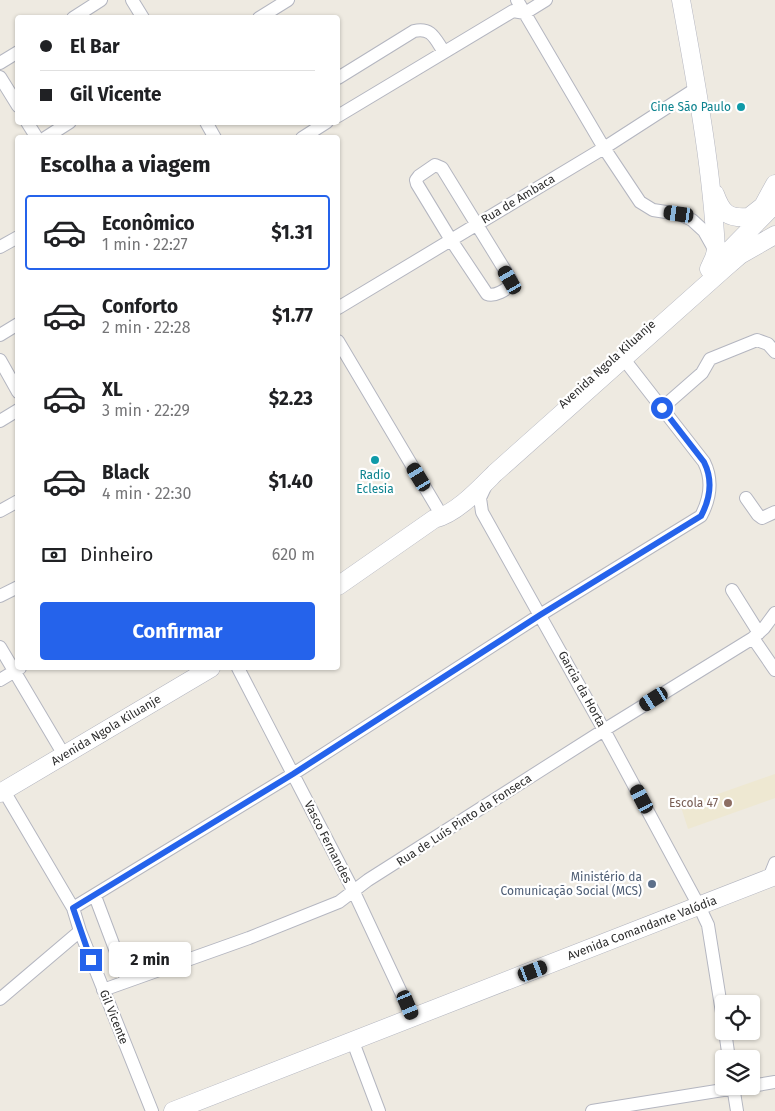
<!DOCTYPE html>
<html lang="pt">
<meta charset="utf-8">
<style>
:root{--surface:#fff;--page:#f2f2f2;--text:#202124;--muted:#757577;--line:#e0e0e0;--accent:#2563eb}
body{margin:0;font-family:"Fira Sans",sans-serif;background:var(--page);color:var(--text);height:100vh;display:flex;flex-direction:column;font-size:19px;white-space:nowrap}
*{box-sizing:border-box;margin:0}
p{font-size:16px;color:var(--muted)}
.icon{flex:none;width:28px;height:28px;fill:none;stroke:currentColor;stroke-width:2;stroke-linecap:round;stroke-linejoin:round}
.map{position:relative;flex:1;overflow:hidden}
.drawer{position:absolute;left:15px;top:135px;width:325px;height:535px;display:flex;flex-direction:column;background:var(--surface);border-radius:5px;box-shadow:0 1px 4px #0004}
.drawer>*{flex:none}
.hud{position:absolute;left:15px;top:15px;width:325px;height:110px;border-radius:5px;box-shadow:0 1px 4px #0004;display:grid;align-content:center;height:110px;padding:0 25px;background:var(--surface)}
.buttons{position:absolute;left:715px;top:995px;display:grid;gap:10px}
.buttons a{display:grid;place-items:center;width:45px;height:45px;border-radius:5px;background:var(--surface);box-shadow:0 1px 4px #0004;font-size:25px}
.end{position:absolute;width:22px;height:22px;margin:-11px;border:6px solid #2563eb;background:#fff;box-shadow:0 0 0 2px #fff}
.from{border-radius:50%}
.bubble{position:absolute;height:35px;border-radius:5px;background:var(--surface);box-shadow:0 1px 4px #0004;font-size:16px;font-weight:700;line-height:35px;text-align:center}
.car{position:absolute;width:15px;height:30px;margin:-15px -8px;border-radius:6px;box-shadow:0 0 4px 1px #0007;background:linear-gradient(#222 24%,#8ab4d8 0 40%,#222 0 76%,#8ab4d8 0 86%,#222 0)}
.hud b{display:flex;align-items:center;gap:18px;height:48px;font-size:19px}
.hud b+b{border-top:1px solid var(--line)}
.hud i{width:12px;height:12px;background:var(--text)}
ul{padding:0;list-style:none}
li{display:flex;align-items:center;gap:15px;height:75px;margin:0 10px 8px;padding:0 15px;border:2px solid transparent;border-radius:5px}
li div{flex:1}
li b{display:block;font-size:19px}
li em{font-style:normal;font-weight:700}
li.selected{border-color:var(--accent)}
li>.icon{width:45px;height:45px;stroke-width:1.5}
h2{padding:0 25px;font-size:22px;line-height:60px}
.pay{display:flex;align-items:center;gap:12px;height:55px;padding:0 25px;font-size:19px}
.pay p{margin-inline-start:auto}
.button{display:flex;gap:10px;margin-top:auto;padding:10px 25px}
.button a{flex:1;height:58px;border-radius:5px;background:var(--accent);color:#fff;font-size:20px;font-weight:700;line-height:58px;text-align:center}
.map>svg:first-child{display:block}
</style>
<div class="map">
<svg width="775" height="1111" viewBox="0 0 775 1111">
<rect width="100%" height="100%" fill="#eeeae1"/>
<path fill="#eee8d2" d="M 775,774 L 775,798 L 688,829 L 681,807 Z"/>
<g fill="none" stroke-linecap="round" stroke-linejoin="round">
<defs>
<path id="street" d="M 132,0 L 143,18
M 517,0 L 604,148 L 640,202 L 653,210 L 679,214 L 692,220 L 704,231 L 713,247
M 73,18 L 101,0
M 259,18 L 288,0
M 0,63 L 18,52
M 0,77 L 18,106
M 338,78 L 414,31 C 432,27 435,39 444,52
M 338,116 L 513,11 L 525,13 L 546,0
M 27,122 L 37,138
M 206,122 L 215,138
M 45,138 L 70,122
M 302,138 L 327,122
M 435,165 L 442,168 L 511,280 L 511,284 C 507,290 494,297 487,294 L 451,240 L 417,184 L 416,180 L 419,176 Z
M 0,247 L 18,237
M 338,308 L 604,148 L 697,88
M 0,335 L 18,324
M 338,341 L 439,511
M 0,360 L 18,392
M 662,408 L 702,373 L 710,359 L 757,340 L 768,344 L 775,352
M 0,421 L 18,410
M 486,485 L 480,498 L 482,512 L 604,730 L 699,906 L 708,925 L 724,1025
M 746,498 L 758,515 L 762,518 L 775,512
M 0,511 L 18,501
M 732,590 L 759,633
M 0,596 L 18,587
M 753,638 L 775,670
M 0,647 L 64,755
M 238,668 L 354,892 L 413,1018
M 0,680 L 20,668
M 4,791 L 73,908 L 80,931 L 152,1111
M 769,878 L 775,863
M 95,896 L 127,981
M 73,908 L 293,774 L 540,615 L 701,516 C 710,499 713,480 704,462 L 623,358
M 103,990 L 249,938 L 339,902 L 368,880 L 604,730 L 753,638 L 764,628 L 775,613
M 0,999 L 80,931
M 725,1031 L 729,1059
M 353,1042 L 379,1111
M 733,1086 L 737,1111
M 751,1086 L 775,1082
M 592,1111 L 748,1086"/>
<path id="secondary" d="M 681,0 C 696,83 712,167 716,251 L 714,258 L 709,269
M 715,194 C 722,213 728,219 749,217 L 763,206 L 775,184
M 721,259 L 775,204
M 338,586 L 434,519 C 456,514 479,489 495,473 L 725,268 L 740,255 L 775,235
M 0,793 L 211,668
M 173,1111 L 775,876"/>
</defs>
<use href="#street" stroke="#b4b6c0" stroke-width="14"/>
<use href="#secondary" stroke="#b4b6c0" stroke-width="19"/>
<use href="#street" stroke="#fff" stroke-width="12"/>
<use href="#secondary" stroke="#fff" stroke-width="18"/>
</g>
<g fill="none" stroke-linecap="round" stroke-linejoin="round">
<path stroke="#2563eb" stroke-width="6" d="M 91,960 L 73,908 L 293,774 L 540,615 L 701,516 C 710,499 713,480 704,462 L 662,408"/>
</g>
<g fill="#0f9aa8" stroke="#fff" stroke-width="2">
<circle cx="741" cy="107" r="5"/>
<circle cx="375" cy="460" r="5"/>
</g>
<circle fill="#8d6e63" stroke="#fff" stroke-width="2" cx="728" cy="803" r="5"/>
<circle fill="#5c6f8a" stroke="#fff" stroke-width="2" cx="652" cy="884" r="5"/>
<g text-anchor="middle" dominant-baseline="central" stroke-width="4.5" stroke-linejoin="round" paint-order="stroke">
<g font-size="12" fill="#0d838f" stroke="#fff" text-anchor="end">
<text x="731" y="107">Cine São Paulo</text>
<text x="375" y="475" text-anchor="middle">Radio<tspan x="375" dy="14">Eclesia</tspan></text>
</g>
<g font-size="12" fill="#2e2e2e" stroke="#fff">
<text transform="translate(518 199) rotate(-31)">Rua de Ambaca</text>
<text transform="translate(607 364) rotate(-42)">Avenida Ngola Kiluanje</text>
<text transform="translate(582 689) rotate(61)">Garcia da Horta</text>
<text transform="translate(106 730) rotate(-31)">Avenida Ngola Kiluanje</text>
<text transform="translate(464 820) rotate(-33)">Rua de Luís Pinto da Fonseca</text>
<text transform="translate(328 842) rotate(63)">Vasco Fernandes</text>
<text transform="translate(642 928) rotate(-21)">Avenida Comandante Valódia</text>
<text transform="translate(114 1017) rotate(68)">Gil Vicente</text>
</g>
<g font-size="12" fill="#785e54" stroke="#fff" text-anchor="end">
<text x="718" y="803">Escola 47</text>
</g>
<g font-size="12" fill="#4e5e75" stroke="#fff" text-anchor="end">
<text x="642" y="877">Ministério da<tspan x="642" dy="14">Comunicação Social (MCS)</tspan></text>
</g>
</g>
</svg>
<div class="buttons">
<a><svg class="icon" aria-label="locate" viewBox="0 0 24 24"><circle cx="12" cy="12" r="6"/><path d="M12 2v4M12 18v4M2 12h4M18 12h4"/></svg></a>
<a><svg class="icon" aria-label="layers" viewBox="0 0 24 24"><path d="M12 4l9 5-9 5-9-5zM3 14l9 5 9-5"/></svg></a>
</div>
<i class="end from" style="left:662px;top:408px"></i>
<i class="end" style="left:91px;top:960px"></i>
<div class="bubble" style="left:109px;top:942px;width:82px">2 min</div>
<i class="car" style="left:679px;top:214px;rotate:278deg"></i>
<i class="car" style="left:510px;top:280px;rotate:330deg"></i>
<i class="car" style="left:419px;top:477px;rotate:329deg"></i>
<i class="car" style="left:654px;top:699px;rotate:238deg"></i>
<i class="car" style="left:642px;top:799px;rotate:332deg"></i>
<i class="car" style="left:533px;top:971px;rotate:69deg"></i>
<i class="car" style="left:408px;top:1005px;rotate:157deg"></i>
<div class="hud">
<b><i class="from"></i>El Bar</b>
<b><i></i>Gil Vicente</b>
</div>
<section class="drawer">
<h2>Escolha a viagem</h2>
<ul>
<li class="selected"><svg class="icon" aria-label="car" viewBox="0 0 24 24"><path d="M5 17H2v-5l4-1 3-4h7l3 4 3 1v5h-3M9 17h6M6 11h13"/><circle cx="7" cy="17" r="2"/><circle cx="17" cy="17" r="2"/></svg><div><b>Econômico</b><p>1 min · 22:27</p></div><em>$1.31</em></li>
<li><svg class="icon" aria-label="car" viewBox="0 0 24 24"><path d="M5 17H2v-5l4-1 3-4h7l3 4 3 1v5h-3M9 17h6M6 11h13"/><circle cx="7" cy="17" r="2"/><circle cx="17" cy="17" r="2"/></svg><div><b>Conforto</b><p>2 min · 22:28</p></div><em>$1.77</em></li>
<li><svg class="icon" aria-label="car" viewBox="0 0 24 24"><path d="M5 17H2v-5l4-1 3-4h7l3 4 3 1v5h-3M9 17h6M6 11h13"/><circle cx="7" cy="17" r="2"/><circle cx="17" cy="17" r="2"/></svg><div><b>XL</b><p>3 min · 22:29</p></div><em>$2.23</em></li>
<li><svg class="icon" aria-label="car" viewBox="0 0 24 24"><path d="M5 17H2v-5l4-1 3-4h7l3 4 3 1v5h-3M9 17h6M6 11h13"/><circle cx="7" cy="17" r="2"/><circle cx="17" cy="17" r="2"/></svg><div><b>Black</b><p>4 min · 22:30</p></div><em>$1.40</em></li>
</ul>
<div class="pay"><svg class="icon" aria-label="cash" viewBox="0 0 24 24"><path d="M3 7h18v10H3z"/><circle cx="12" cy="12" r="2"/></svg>Dinheiro<p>620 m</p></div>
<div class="button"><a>Confirmar</a></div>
</section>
</div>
